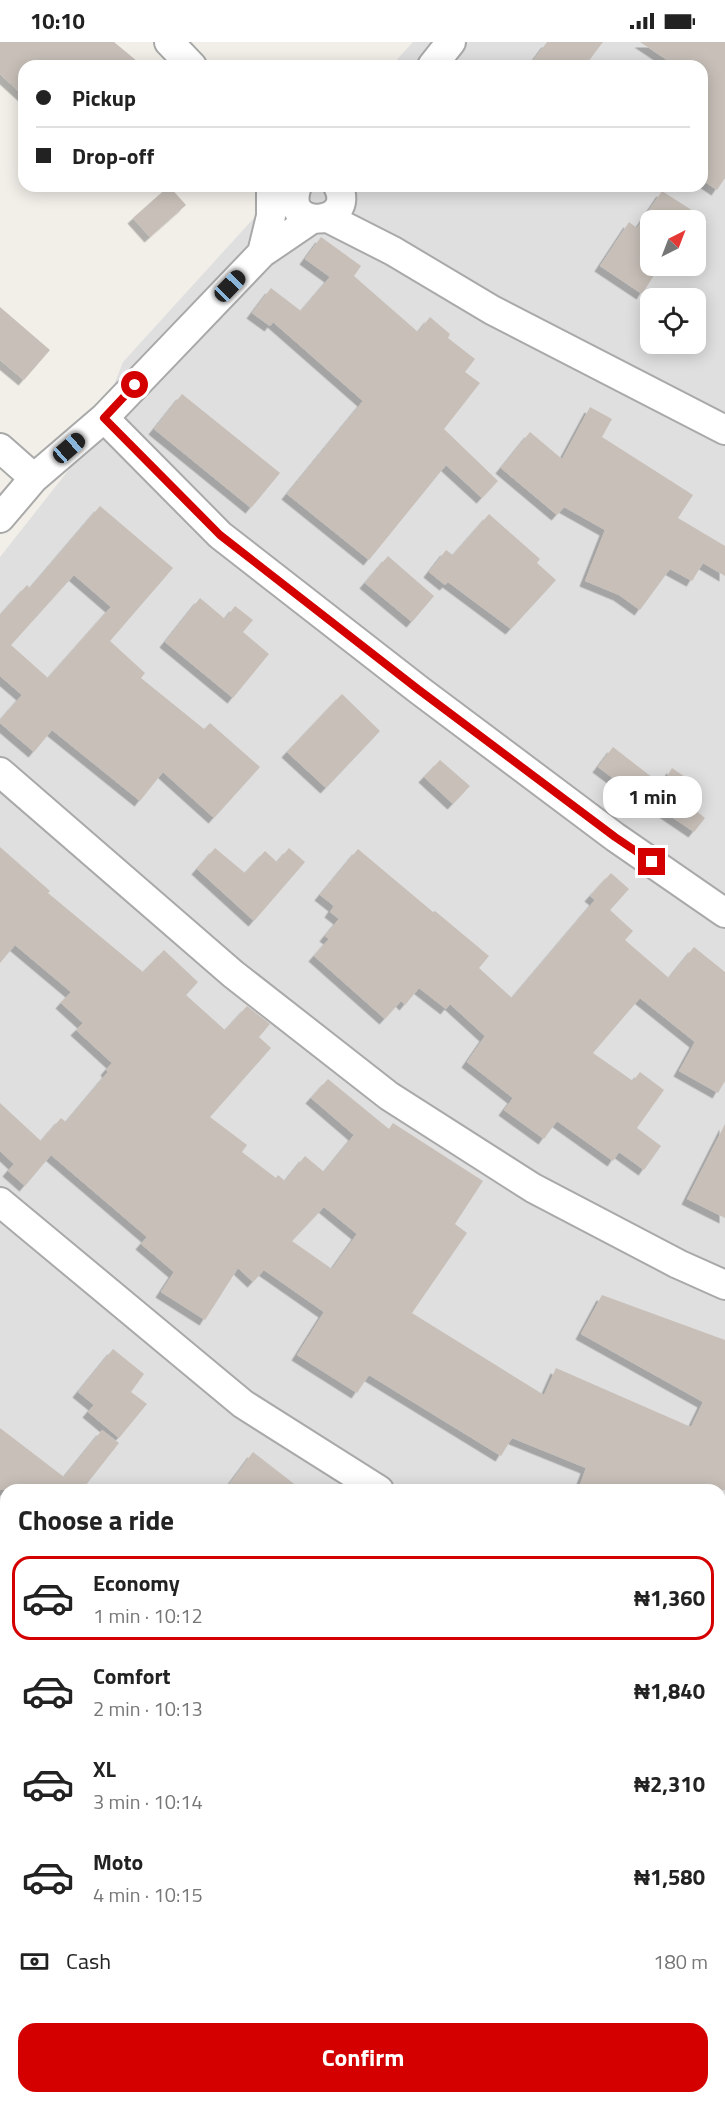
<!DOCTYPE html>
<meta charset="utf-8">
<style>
:root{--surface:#fff;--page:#f2f2f2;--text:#222;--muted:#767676;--line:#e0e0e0;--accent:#d40000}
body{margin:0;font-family:"Titillium Web",sans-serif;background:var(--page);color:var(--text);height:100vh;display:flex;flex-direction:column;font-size:22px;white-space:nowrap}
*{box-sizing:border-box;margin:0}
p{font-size:20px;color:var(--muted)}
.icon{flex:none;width:33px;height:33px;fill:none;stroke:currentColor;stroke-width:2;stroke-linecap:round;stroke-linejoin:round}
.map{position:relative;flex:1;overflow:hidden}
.drawer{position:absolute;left:0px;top:1442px;width:726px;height:620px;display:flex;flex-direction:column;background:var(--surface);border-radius:18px 18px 0 0;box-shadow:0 3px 15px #0003}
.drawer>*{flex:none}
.guide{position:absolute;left:18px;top:18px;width:690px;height:132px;border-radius:18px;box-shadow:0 3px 15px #0003;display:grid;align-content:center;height:132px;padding:0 18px;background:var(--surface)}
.needle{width:39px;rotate:42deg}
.fabs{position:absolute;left:640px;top:168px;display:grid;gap:12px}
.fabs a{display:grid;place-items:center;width:66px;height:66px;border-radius:12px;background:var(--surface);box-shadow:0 3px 15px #0003;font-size:30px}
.end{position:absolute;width:27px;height:27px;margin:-14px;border:8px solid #d40000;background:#fff;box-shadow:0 0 0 3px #fff}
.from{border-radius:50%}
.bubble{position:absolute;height:42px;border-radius:18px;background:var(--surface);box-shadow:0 3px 15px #0003;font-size:20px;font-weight:700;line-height:42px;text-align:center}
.car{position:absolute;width:18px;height:36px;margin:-18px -9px;border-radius:8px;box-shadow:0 0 4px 2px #0007;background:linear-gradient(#222 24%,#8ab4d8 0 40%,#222 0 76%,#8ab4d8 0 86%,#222 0)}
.guide b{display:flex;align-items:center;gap:21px;height:57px;font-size:22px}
.guide b+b{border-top:2px solid var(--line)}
.guide i{width:15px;height:15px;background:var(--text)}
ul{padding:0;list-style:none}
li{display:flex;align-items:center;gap:18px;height:84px;margin:0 12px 9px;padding:0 6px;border:3px solid transparent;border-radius:18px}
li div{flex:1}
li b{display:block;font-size:22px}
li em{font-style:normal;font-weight:700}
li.active{border-color:var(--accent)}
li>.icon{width:54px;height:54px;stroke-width:1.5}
h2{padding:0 18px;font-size:27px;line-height:72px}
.pay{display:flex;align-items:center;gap:15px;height:66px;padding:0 18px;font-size:22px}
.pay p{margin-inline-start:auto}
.button{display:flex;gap:12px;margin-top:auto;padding:12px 18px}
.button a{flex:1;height:69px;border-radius:18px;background:var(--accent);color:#fff;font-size:24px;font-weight:700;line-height:69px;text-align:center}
.status{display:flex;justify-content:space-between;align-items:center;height:42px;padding:0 30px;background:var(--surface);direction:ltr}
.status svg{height:16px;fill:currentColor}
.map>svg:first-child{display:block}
</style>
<div class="status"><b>10:10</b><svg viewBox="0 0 49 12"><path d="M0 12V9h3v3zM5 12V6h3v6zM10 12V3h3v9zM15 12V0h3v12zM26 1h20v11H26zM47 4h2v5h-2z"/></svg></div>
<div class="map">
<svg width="725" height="2060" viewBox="0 0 725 2060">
<defs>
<filter id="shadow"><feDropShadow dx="-5.5" dy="5.5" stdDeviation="0" flood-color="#0004"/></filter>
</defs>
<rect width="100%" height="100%" fill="#f2efe9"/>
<path fill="#e0dfdf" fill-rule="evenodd" d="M 413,0 L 725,0 L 725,2060 L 0,2060 L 0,515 L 93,397 L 123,320 L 283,144 L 702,144 L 702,24 L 391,24 ZM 651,178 L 696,178 L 696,224 L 651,224 ZM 651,256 L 696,256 L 696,302 L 651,302 ZM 6,1448 L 720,1448 L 720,2055 L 6,2055 Z"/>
<path fill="#c7bfb8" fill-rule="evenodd" filter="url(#shadow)" d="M 0,0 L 114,0 L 143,24 L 24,24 L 24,54 L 0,32 Z
M 547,0 L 603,0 L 585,24 L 529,24 Z
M 640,0 L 725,0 L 725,136 L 717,148 L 702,138 L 702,24 L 676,24 Z
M 169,144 L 186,163 L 150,195 L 133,176 Z
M 662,149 L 707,178 L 651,178 L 651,224 L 660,224 L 642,252 L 600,224 L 629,180 L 637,186 Z
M 321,195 L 361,224 L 354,234 L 418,290 L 430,275 L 450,292 L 448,296 L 475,317 L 465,330 L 480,341 L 444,387 L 498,439 L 482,456 L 446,423 L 369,518 L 287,452 L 363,359 L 273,280 L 270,284 L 252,271 L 271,246 L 301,269 L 330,235 L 305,217 Z
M 0,265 L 50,308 L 24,338 L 0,318 Z
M 182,352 L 280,431 L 251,466 L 154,387 Z
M 590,365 L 612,377 L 602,395 L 693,453 L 678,476 L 725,504 L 725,534 L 703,521 L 692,539 L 670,527 L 640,568 L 619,553 L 585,539 L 605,488 L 564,465 L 557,473 L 501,426 L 530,390 L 562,417 Z
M 100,464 L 173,526 L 110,599 L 145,631 L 141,636 L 204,687 L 210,681 L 260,725 L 214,776 L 163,730 L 140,759 L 52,688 L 34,710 L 0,681 L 0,678 L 22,653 L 0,634 L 0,573 L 27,543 L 30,546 ZM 74,533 L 111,565 L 48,636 L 11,603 Z
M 489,472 L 540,517 L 537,521 L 556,538 L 511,587 L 448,540 L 445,543 L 429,530 L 446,508 L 453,513 Z
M 388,514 L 434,554 L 412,580 L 365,541 Z
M 200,556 L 225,577 L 235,564 L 253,578 L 243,590 L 269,612 L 233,656 L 165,600 Z
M 342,652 L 380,689 L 326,746 L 287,710 Z
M 613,705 L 662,743 L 672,726 L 701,746 L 690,764 L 705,776 L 694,790 L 635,750 L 634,752 L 598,725 Z
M 440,718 L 470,744 L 453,762 L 424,735 Z
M 0,805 L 50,849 L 48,851 L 143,930 L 164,908 L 198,940 L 186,953 L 225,988 L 247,964 L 270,982 L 259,995 L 271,1006 L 210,1075 L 247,1103 L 242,1110 L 276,1136 L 278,1133 L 285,1139 L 305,1114 L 324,1130 L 354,1093 L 311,1056 L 328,1037 L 389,1087 L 393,1081 L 483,1139 L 455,1182 L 467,1191 L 412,1271 L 544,1353 L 556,1326 L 691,1385 L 703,1360 L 581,1292 L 602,1253 L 725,1298 L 725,1448 L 578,1448 L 586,1426 L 512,1396 L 501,1414 L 369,1333 L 357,1351 L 297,1313 L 324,1270 L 264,1228 L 253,1240 L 238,1226 L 205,1278 L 161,1250 L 174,1230 L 141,1202 L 147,1195 L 51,1113 L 25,1144 L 8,1129 L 14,1122 L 0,1109 L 0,1061 L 41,1099 L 61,1076 L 66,1080 L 108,1030 L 106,1028 L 112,1021 L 76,988 L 83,981 L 61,961 L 71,950 L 15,903 L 0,921 ZM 324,1165 L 357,1192 L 332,1227 L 292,1199 Z
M 215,806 L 245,831 L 265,809 L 277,820 L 289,806 L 305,820 L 254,879 L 197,827 Z
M 358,807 L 433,870 L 435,869 L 489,914 L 479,926 L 512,956 L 595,858 L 590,854 L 611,831 L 629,847 L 610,868 L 633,889 L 625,898 L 669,936 L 694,905 L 725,930 L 725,1039 L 718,1051 L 679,1029 L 695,1000 L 640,956 L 593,1011 L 633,1039 L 640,1030 L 664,1048 L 637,1086 L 661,1104 L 644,1128 L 619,1110 L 613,1119 L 557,1079 L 544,1097 L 504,1068 L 513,1056 L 467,1020 L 485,994 L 450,962 L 446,967 L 419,946 L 405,963 L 401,959 L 385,977 L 314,914 L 329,897 L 325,894 L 339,877 L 330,870 L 334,864 L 320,853 Z
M 725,1082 L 725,1176 L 687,1157 Z
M 113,1307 L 144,1332 L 131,1350 L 147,1362 L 119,1396 L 88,1370 L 94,1363 L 78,1350 Z
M 0,1386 L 64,1435 L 102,1388 L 119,1401 L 82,1448 L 0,1448 Z
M 253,1410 L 302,1448 L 225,1448 Z"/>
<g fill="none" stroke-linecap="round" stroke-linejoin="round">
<defs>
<path id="minor" d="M 169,0 L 192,24
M 432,24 L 451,0
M 297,144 C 280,191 358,184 338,144
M 328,176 L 393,209 L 492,268 L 725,388
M 262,211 L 271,174 L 271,144
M 104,376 L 220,493 L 419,648 L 615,795 L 725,871
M 0,406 L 34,436
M 0,476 L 34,436 L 104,376 L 262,211 L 312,177
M 0,730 L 233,932 L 389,1054 L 533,1146 L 678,1222 L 725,1243
M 0,1160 L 243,1362 L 379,1448
M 0,1602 L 6,1607
M 720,1605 L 725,1607
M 720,1975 L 725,1977
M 0,2016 L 6,2019
M 76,2055 L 87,2060"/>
</defs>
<use href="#minor" stroke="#a9a9a9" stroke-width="32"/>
<use href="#minor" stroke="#fff" stroke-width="28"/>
</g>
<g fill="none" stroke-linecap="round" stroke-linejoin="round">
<path stroke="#d40000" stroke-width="8" d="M 135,343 L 104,376 L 220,493 L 419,648 L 615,795 L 652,820"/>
</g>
</svg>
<div class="fabs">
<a><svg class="needle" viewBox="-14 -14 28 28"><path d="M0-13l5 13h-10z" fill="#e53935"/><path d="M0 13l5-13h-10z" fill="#767676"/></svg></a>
<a><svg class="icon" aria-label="locate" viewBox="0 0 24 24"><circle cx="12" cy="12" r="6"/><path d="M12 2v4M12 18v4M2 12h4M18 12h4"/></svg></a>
</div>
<i class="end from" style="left:135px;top:343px"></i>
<i class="end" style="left:652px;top:820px"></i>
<div class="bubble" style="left:603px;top:734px;width:99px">1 min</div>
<i class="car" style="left:230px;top:244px;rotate:44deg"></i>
<i class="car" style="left:69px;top:406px;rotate:49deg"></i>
<div class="guide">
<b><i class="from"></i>Pickup</b>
<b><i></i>Drop-off</b>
</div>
<section class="drawer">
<h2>Choose a ride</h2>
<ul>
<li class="active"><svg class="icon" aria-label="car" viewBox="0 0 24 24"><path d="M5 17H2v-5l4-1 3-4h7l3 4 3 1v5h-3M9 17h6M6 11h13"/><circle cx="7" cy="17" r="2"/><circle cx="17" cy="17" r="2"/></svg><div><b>Economy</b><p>1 min · 10:12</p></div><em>₦1,360</em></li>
<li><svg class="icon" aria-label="car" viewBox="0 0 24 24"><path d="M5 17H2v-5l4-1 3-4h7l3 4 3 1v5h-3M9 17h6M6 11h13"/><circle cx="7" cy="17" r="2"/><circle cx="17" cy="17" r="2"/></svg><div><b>Comfort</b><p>2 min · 10:13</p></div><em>₦1,840</em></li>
<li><svg class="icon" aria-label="car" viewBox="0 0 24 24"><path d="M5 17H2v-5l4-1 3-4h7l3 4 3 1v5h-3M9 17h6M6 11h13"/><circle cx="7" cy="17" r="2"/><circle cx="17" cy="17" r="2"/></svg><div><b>XL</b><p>3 min · 10:14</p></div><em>₦2,310</em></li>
<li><svg class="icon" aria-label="car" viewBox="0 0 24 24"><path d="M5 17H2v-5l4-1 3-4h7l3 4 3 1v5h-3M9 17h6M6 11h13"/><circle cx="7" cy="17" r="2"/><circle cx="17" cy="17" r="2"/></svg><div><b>Moto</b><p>4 min · 10:15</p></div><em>₦1,580</em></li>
</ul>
<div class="pay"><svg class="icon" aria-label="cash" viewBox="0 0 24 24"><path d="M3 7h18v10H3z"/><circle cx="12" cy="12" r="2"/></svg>Cash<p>180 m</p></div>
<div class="button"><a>Confirm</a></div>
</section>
</div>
